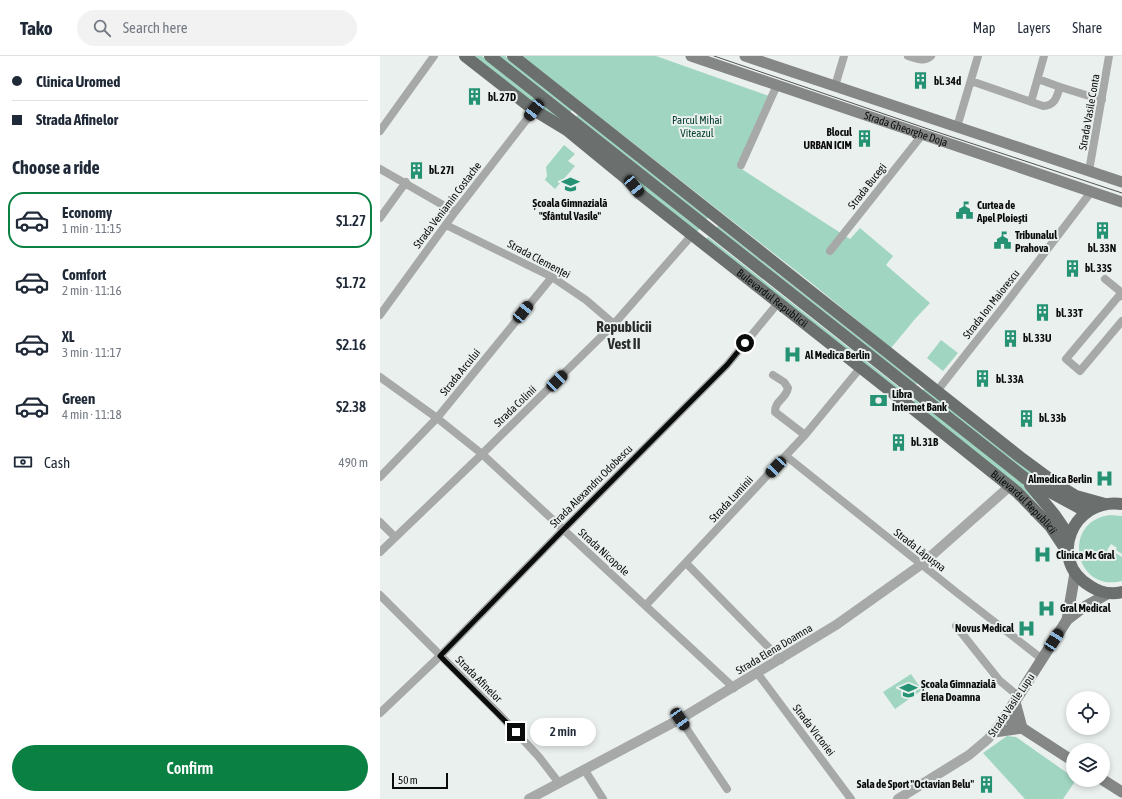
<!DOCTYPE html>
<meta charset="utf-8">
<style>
:root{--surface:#fff;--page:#f2f2f3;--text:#1f2937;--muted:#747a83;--line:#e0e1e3;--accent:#0b8043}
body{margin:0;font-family:"Asap Condensed",sans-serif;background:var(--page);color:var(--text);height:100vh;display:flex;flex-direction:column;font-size:15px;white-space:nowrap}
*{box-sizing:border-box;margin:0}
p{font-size:13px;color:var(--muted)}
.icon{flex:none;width:22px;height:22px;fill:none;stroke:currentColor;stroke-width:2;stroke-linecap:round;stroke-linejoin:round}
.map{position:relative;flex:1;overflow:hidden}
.side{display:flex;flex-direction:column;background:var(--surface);width:380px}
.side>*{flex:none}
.hud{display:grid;align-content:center;height:88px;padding:0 12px;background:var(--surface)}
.tools{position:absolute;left:686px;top:635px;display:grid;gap:8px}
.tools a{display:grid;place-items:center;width:44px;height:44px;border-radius:50%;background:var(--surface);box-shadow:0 2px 6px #0003;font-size:20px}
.scale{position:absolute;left:12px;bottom:10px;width:56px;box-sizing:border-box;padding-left:4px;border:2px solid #0a0c0b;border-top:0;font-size:11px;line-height:14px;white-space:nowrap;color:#0a0c0b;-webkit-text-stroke:3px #eaf0ed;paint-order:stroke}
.end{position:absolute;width:18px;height:18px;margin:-9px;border:5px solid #0a0c0b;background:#fff;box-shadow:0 0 0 2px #fff}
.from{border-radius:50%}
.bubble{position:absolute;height:28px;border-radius:14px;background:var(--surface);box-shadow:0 2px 6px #0003;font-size:13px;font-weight:600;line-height:28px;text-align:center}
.car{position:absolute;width:12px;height:24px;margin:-12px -6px;border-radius:5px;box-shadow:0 0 3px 1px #0007;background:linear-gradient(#222 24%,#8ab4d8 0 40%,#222 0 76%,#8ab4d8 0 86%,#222 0)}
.hud b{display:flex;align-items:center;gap:14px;height:38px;font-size:15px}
.hud b+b{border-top:1px solid var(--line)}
.hud i{width:10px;height:10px;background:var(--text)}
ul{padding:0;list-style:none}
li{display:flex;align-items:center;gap:12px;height:56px;margin:0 8px 6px;padding:0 4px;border:2px solid transparent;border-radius:16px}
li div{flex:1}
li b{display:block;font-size:15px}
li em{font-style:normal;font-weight:600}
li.current{border-color:var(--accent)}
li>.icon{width:36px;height:36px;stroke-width:1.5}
h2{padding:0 12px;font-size:18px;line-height:48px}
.pay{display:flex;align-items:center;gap:10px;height:44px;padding:0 12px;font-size:15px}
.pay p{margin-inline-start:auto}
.cta{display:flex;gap:8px;margin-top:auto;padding:8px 12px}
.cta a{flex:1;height:46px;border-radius:24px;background:var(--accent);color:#fff;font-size:16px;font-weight:600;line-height:46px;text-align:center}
header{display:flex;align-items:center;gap:24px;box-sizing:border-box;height:56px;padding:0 20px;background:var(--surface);border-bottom:1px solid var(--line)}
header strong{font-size:19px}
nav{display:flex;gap:22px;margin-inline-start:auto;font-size:14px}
.search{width:280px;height:36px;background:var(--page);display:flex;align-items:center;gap:10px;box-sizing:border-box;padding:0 14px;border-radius:22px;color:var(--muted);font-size:15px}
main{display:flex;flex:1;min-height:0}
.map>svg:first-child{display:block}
</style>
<header>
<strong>Tako</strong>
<div class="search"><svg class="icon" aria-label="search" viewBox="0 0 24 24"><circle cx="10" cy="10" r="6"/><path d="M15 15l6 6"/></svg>Search here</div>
<nav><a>Map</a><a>Layers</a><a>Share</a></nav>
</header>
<main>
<section class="side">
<div class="hud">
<b><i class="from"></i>Clinica Uromed</b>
<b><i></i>Strada Afinelor</b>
</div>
<h2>Choose a ride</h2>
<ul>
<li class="current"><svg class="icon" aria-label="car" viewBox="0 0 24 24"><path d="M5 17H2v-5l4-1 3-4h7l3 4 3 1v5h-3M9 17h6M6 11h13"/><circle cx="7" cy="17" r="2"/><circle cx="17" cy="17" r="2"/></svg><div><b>Economy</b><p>1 min · 11:15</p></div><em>$1.27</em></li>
<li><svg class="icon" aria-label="car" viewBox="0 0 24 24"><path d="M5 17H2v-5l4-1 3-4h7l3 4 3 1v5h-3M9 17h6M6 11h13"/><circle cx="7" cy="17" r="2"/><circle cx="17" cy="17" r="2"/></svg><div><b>Comfort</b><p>2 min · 11:16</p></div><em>$1.72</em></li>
<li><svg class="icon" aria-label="car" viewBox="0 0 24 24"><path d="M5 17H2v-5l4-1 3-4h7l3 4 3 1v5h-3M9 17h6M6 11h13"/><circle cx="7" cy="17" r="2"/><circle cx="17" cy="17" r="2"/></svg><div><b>XL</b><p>3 min · 11:17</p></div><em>$2.16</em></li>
<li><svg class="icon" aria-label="car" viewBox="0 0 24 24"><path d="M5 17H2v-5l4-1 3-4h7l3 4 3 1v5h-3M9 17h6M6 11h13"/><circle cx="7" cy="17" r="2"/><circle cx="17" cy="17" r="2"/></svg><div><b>Green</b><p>4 min · 11:18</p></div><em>$2.38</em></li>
</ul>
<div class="pay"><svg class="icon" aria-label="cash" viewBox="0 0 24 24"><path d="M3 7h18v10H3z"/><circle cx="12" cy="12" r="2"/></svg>Cash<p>490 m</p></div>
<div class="cta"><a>Confirm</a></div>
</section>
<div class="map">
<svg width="742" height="743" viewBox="0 0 742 743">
<rect width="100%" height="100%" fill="#eaf0ed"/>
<path fill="#a0d6c1" d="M 92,0 L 102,0 L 184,63 L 182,66 L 160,53 Z
M 116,0 L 125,0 L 193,53 L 189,58 Z
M 142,0 L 276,0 L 389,40 L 357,110 L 470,183 L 480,172 L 513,200 L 506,209 L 550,247 L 535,263 L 511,292 L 429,225 Z
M 200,56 L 330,160 L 326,164 L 195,62 Z
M 190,67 L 321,171 L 317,176 L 272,142 Z
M 184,89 L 195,98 L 188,105 L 195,110 L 175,133 L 165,124 L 167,120 L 166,111 Z
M 338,170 L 537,327 L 533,331 L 334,174 Z
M 328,181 L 529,339 L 525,343 L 324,185 Z
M 561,284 L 578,297 L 563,315 L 547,302 Z
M 545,331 L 675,432 L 645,419 L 542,336 Z
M 536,342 L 640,424 L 662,452 L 651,441 L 532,347 Z
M 730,459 L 742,460 L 742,498 L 736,494 L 737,492 L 731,488 L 727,494 L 733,498 L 734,496 L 742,501 L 742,525 C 694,537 681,465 730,459 Z
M 531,618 L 542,634 L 515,653 L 503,636 Z
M 627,680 L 636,681 L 693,721 L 693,724 L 696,724 L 683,743 L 645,743 L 603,697 Z"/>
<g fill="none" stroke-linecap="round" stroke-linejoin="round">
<path stroke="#a7a9a8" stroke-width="8" d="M 528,0 C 535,2 544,7 551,0
M 658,23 L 680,31
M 591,25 L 663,50 C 675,50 677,40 680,31 L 722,44
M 455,30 L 464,0
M 651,46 L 664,0
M 577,71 L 598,0
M 0,75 L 54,0
M 361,109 L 397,29
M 0,113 L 75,156
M 709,115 L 729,0
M 0,162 L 26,126
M 66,169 L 172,221 L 206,244 L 234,268
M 450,195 L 542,79
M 725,223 L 742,237
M 742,240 L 738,241 L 686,303 L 700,315 L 742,265
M 0,259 L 75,156 L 154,54
M 393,319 L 404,326 L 408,332 C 406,343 395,344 395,356 L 425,379
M 0,321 L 57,362 L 102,398 L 354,632
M 557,335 L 624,250 L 711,136
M 406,400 L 576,536 L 662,603
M 0,421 L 57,362 L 172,221
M 0,466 L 15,481
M 0,496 L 98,402 L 234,268 L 312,179
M 306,507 L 401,604
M 0,539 L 118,657 L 159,701 L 179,727
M 266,549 L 425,379 L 481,311
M 576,570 L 619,624 L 638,640
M 378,618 L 471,743
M 0,657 L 60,600 L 183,474 L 347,309 L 398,247
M 300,663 L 347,733
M 204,713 L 223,743"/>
<path stroke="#a7a9a8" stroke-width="10" d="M 149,743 L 300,663 L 456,569 L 542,508 L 630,430
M 518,743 L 589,699 L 608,683 L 625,661"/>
<g stroke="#848786" stroke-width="11">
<path id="s1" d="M 311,0 L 742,146"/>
<path d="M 365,0 L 742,126"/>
<path d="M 687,564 L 695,517"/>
<path d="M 635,646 L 642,672"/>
<path d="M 614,676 L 642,672"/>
<path d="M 693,705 L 625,661 L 687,564 L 704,551 L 729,537"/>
<path d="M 723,724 L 742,736"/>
</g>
<g stroke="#6b6f6e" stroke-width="12">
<path id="s2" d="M 85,0 L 154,54 L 187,74 L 248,124 L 259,137 L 527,348 L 637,436 L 670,470 L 688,497"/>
<path d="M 110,0 L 646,423 L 707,456"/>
<path d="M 133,0 L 640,401 L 678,429 L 696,440 L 725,448"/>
<path d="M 650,429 L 674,458 L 689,480"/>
<path d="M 742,448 C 693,441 666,504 710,530 C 719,536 731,539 742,536"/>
</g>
<path stroke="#515453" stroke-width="1" d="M 334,0 L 554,75 L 742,137"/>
</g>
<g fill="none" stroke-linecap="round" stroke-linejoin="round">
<path stroke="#0a0c0b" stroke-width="5" d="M 136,676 L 60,600 L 183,474 L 347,309 L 365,287"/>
</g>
<defs>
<symbol id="building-bare" viewBox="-9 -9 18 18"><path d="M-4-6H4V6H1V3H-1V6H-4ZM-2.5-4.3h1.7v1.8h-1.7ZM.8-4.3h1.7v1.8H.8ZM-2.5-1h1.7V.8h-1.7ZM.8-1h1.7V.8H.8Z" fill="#249273" stroke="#eaf0ed" stroke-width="2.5" paint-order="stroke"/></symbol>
<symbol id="school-bare" viewBox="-9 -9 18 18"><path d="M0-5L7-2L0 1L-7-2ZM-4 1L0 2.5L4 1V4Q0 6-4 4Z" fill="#249273" stroke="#eaf0ed" stroke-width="2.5" paint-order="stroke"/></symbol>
<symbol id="civic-bare" viewBox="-9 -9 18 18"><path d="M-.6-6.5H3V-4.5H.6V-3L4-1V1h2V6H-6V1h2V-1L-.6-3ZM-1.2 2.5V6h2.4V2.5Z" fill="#249273" stroke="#eaf0ed" stroke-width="2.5" paint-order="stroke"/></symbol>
<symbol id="hospital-bare" viewBox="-9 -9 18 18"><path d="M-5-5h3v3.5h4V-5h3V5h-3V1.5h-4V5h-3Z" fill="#249273" stroke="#eaf0ed" stroke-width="2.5" paint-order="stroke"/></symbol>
<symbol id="bank-bare" viewBox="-9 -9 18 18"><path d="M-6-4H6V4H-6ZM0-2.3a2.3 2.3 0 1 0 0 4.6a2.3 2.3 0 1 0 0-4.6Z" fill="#249273" stroke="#eaf0ed" stroke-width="2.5" paint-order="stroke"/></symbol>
</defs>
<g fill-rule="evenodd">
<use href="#building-bare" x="528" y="12" width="25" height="25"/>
<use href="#building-bare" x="82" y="28" width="25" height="25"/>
<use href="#building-bare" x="472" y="70" width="25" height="25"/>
<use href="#building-bare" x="24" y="102" width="25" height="25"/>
<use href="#school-bare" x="178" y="116" width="25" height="25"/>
<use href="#civic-bare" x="572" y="142" width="25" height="25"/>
<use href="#building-bare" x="710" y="162" width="25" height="25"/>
<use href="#civic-bare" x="610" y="172" width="25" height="25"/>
<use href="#building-bare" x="680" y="200" width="25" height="25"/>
<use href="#building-bare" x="650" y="244" width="25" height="25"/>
<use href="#building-bare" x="618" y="270" width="25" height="25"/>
<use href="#hospital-bare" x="400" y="286" width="25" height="25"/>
<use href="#building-bare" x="590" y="310" width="25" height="25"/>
<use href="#bank-bare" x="486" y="332" width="25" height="25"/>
<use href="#building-bare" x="634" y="350" width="25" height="25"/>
<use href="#building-bare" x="506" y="374" width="25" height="25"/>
<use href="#hospital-bare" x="712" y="410" width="25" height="25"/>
<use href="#hospital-bare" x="650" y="486" width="25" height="25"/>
<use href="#hospital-bare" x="654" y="540" width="25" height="25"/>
<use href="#hospital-bare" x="634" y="560" width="25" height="25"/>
<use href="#school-bare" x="516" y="622" width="25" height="25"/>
<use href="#building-bare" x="594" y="716" width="25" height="25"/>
</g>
<g text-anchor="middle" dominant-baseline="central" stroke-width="4" stroke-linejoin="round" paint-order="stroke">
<g font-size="11" font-weight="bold" fill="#0a0c0b" stroke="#eaf0ed" text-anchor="start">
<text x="554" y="25">bl. 34d</text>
<text x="108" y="41">bl. 27D</text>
<text x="472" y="76" text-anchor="end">Blocul<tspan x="472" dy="13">URBAN ICIM</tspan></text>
<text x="49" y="114">bl. 27I</text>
<text x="190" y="147" text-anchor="middle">Școala Gimnazială<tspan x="190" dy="13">"Sfântul Vasile"</tspan></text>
<text x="597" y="149">Curtea de<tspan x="597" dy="13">Apel Ploieşti</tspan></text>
<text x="635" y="179">Tribunalul<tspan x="635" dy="13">Prahova</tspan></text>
<text x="722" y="192" text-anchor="middle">bl. 33N</text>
<text x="705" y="212">bl. 33S</text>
<text x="676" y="257">bl. 33T</text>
<text x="643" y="282">bl. 33U</text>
<text x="425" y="299">Al Medica Berlin</text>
<text x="616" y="323">bl. 33A</text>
<text x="512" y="338">Libra<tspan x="512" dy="13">Internet Bank</tspan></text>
<text x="659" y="362">bl. 33b</text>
<text x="531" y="386">bl. 31B</text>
<text x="712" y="423" text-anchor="end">Almedica Berlin</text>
<text x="676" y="499">Clinica Mc Gral</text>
<text x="680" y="552">Gral Medical</text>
<text x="634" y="572" text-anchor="end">Novus Medical</text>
<text x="541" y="628">Școala Gimnazială<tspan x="541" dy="13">Elena Doamna</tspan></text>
<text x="594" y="728" text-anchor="end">Sala de Sport "Octavian Belu"</text>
</g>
<g font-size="11" fill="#0a0c0b" stroke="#eaf0ed">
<text transform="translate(709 56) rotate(-80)">Strada Vasile Conta</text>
<text stroke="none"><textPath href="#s1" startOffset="227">Strada Gheorghe Doja</textPath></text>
<text transform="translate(487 130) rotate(-52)">Strada Bucegi</text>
<text transform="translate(67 149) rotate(-53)">Strada Veniamin Costache</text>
<text transform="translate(159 203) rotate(28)">Strada Clemenței</text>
<text stroke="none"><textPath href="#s2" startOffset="392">Bulevardul Republicii</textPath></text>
<text transform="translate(611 248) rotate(-52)">Strada Ion Maiorescu</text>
<text transform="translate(80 316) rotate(-51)">Strada Arcului</text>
<text transform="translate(135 350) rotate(-44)">Strada Colinii</text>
<text transform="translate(211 430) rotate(-45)">Strada Alexandru Odobescu</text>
<text transform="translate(351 443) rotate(-47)">Strada Luminii</text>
<text stroke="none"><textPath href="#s2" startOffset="716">Bulevardul Republicii</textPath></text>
<text transform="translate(540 494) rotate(38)">Strada Lăpușna</text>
<text transform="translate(224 496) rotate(42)">Strada Nicopole</text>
<text transform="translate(394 593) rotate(-31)">Strada Elena Doamna</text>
<text transform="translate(99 623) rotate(45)">Strada Afinelor</text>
<text transform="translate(631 649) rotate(-56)">Strada Vasile Lupu</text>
<text transform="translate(434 674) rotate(53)">Strada Victoriei</text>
</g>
<g font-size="11" fill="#003b2b" stroke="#eaf0ed">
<text x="317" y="64">Parcul Mihai<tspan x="317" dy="13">Viteazul</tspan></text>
</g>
<g font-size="15" font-weight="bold" fill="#292c2b" stroke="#eaf0ed">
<text x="244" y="270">Republicii<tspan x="244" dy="17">Vest II</tspan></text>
</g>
</g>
</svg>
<div class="tools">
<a><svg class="icon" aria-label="locate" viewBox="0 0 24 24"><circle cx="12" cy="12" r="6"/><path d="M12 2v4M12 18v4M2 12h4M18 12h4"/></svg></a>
<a><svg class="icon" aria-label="layers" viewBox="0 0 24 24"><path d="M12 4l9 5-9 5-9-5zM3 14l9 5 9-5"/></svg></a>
</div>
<div class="scale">50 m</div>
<i class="end from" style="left:365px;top:287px"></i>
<i class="end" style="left:136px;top:676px"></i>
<div class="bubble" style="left:150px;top:662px;width:66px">2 min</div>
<i class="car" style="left:154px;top:54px;rotate:218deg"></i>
<i class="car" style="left:254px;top:130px;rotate:141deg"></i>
<i class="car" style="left:143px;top:256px;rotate:39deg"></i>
<i class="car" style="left:177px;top:325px;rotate:45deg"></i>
<i class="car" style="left:396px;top:411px;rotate:223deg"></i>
<i class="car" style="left:674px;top:584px;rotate:33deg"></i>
<i class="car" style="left:300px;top:663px;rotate:146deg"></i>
</div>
</main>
